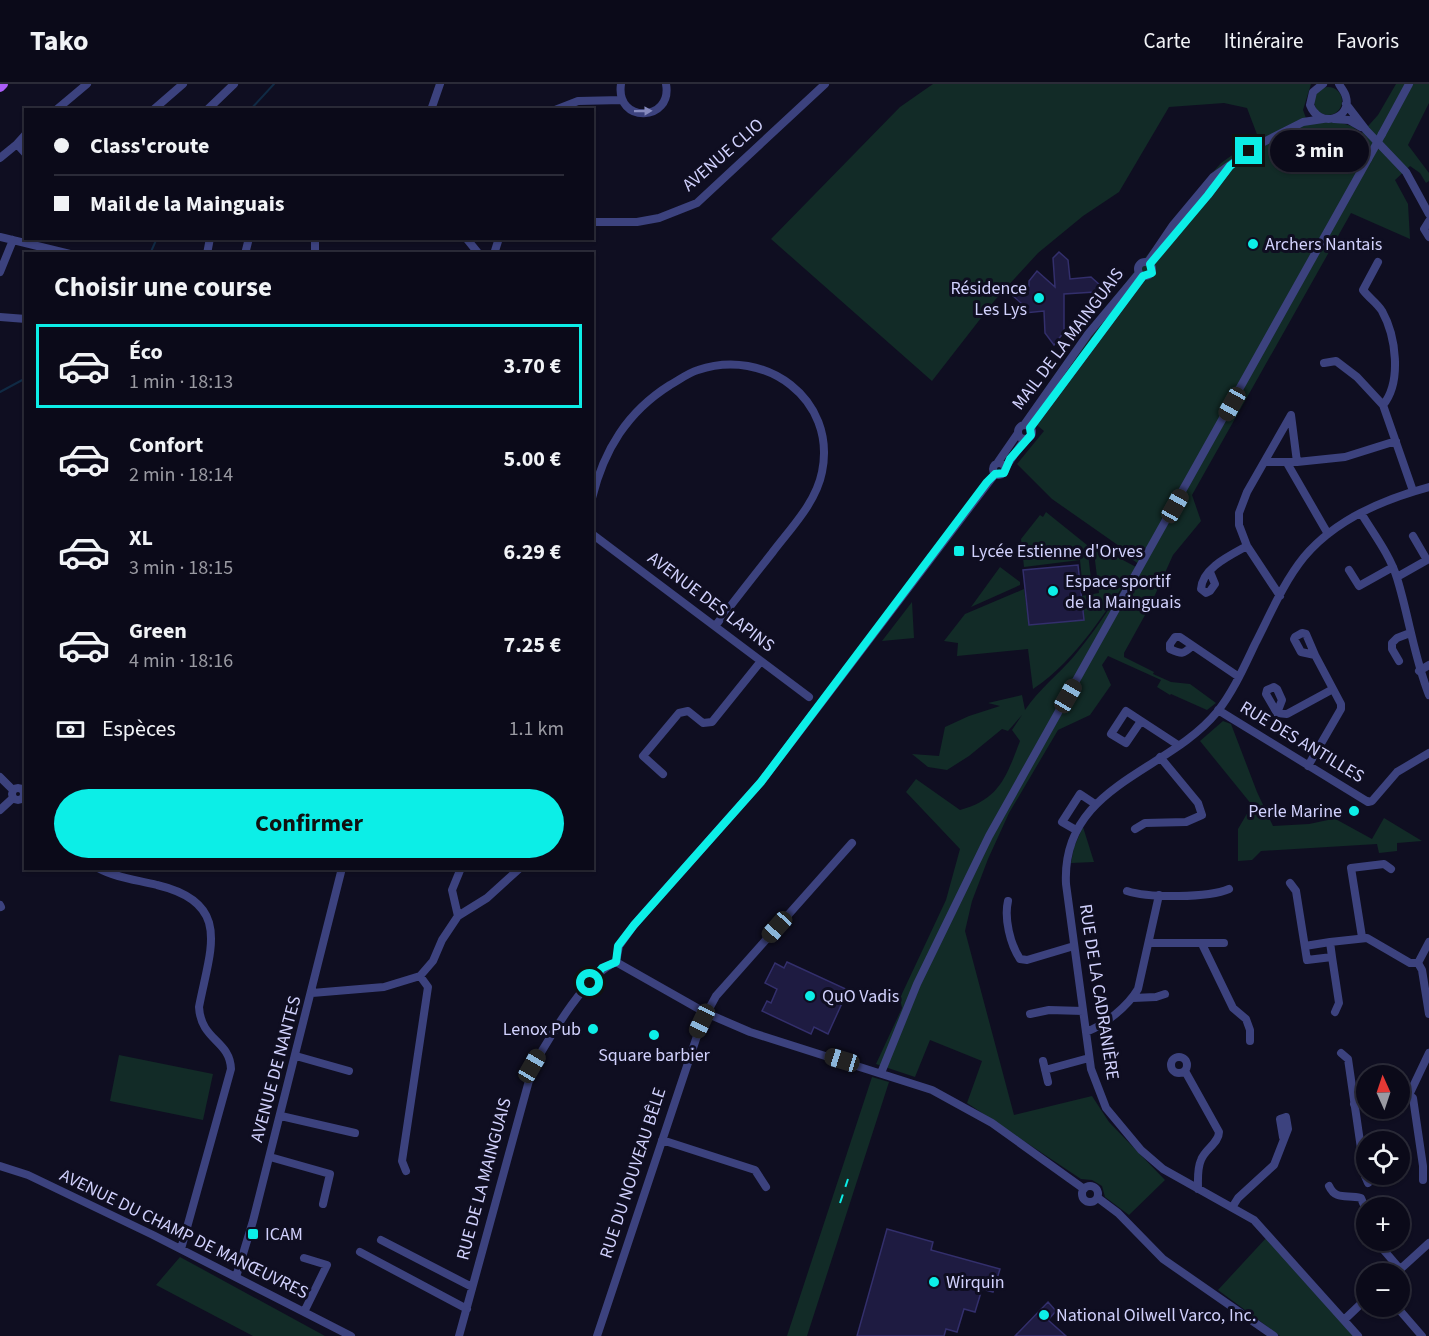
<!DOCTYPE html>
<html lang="fr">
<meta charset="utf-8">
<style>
:root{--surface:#0b0a19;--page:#191826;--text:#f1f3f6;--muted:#9a9aa2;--line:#2b2b38;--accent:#0ceee7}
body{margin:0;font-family:"Source Sans 3",sans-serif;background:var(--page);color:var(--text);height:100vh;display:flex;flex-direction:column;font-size:22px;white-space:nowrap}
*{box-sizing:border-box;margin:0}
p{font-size:20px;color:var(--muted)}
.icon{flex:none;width:33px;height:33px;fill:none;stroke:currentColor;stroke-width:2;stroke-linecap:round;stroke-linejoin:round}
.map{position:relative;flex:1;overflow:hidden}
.panel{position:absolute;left:24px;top:168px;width:570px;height:618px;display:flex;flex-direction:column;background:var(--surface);border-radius:0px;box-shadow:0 2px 4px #0004,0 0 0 2px var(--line)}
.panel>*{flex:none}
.banner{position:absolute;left:24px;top:24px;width:570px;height:132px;border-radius:0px;box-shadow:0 2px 4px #0004,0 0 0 2px var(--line);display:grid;align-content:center;height:132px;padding:0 30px;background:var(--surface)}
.needle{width:39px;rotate:357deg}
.tools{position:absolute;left:1356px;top:981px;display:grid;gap:12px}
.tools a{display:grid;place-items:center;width:54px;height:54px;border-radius:50%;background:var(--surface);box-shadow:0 2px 4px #0004,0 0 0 2px var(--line);font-size:30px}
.end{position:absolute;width:27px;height:27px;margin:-14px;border:8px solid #0ceee7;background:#111;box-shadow:0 0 0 3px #111}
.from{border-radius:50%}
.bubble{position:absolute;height:42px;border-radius:21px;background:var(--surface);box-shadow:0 2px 4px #0004,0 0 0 2px var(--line);font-size:20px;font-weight:700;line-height:42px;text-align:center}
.car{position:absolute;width:18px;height:36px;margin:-18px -9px;border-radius:8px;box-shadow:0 0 4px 2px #0007;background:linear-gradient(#222 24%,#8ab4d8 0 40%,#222 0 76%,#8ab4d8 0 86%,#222 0)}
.banner b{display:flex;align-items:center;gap:21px;height:57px;font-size:22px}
.banner b+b{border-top:2px solid var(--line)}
.banner i{width:15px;height:15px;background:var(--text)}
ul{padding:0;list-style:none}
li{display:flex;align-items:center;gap:18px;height:84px;margin:0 12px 9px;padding:0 18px;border:3px solid transparent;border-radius:0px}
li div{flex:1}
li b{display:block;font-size:22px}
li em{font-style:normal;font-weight:700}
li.selected{border-color:var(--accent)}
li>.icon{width:54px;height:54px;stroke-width:1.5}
h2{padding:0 30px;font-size:27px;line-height:72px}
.pay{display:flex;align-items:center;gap:15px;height:66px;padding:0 30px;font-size:22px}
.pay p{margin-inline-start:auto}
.action{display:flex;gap:12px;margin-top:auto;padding:12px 30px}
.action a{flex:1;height:69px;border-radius:36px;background:var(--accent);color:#111;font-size:24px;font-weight:700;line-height:69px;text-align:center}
header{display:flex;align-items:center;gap:36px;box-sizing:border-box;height:84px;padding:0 30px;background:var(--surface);border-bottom:2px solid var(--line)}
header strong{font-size:28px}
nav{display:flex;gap:33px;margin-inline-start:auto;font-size:21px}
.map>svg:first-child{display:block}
</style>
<header>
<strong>Tako</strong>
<nav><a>Carte</a><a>Itinéraire</a><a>Favoris</a></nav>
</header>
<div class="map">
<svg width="1429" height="1252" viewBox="0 0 1429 1252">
<rect width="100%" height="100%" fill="#0f0e21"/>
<path fill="#122b27" d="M 933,0 L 1311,0 L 1303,26 L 1306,34 C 1325,41 1347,33 1361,50 L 1378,31 L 1396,0 L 1429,0 L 1429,19 L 1408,61 L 1429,89 L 1429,97 L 1426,99 L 1420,89 L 1410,82 L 1395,96 L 1408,120 L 1410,155 L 1351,129 L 1192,411 L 1201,437 L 1173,471 L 1150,522 L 1124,569 L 1124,573 L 1154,588 L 1153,590 L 1171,598 L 1190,600 L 1216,619 L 1207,626 L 1171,610 L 1170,611 L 1157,603 L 1161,596 L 1108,572 L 1102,581 L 1111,601 L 1090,631 L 1058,646 L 1009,729 L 988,775 L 972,817 L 965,847 L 1014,1031 L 1092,1012 L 1109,1038 L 1165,1096 L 1129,1131 L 1105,1113 L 1102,1102 L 1092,1096 L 1081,1095 L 967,1019 L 982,977 L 930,956 L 915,993 L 876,980 L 902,924 L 900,914 L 946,816 L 960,765 L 906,708 L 916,695 L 960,726 C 1000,715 1006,693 1020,657 L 1012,646 L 1022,631 L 1008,647 L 1002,645 L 969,672 L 947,686 L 928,683 L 912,670 L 939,672 L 945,643 L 969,632 L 1000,622 L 988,619 L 1022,611 L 1025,626 C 1039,605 1059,590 1075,571 C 1099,542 1118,511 1139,480 L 1121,468 L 1122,464 L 1052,415 L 1017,380 L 1044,347 L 1026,332 L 1062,281 L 1200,103 L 1221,79 L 1258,53 L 1247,24 L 1224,19 L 1169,23 L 1119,108 L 1083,132 L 1038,169 L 995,216 L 932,297 L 771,155 L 900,23 Z
M1314 17a14 14 0 1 1 28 0a14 14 0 1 1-28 0Z
M 1046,428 L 1087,461 L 1091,495 L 1082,496 L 1080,476 L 1024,483 L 1021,455 L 1040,431 L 1043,433 Z
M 1093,460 L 1136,483 C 1106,526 1078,575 1033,605 L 1028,565 L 957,572 L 958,559 L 944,557 L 965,530 L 1024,505 L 1029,541 L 1084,536 L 1081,512 L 1099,509 Z
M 1000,483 L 1020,498 L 1020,501 L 971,523 Z
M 912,518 L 914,554 L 882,557 Z
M 1223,637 L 1231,640 L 1257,708 L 1273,742 L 1309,740 L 1328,736 L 1330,732 L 1372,755 L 1384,734 L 1422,757 L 1397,759 L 1397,767 L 1379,769 L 1377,760 L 1261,767 L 1252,776 L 1238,777 L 1238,745 L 1252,721 L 1200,657 Z
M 1083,743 L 1094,778 L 1071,779 L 1074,763 Z
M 119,971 L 213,990 L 203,1036 L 110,1017 Z
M 872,993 L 889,998 L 807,1252 L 787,1252 Z
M 1267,1153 L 1354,1252 L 1280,1252 L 1218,1206 Z
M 180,1173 L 325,1252 L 253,1252 L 156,1201 Z"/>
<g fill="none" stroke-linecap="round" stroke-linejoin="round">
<path stroke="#102a44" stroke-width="2" d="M 250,26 L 274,0
M 150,170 L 157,154
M 0,308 L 26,294"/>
</g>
<path fill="#1e1b41" stroke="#332f6c" stroke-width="1.5" d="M 1059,168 L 1068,176 L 1070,195 L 1091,193 L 1101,202 L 1095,208 L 1064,210 L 1064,248 L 1054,261 L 1045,249 L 1044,227 L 1024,229 L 1018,223 L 1021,219 L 1013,212 L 1021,203 L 1029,202 L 1029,197 L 1037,187 L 1055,203 L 1053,174 Z
M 1078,481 L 1084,536 L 1029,541 L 1023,486 Z
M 787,878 L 848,906 L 828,950 L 814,943 L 811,950 L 762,927 L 767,917 L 771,919 L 777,905 L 765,899 L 775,879 L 784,884 Z
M 887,1145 L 933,1158 L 931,1166 L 1000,1185 L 993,1208 L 982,1205 L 975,1228 L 964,1225 L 957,1248 L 946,1245 L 944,1252 L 857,1252 Z
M 1048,1218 L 1056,1227 L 1048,1236 L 1066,1252 L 1015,1252 Z"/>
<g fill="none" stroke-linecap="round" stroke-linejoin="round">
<path stroke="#3c427e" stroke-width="8" d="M 621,0 C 615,40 673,38 666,0
M 1323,0 L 1313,8 L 1310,21 C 1319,45 1352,35 1346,13 C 1345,8 1341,4 1339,0
M 1346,20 L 1366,46 L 1406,88 L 1429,130
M 56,26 L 87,0
M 153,26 L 183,0
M 207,26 L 234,0
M 431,26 L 440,0
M 555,26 L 578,17 L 622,16
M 1334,35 L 1349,36 L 1361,43
M 26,50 L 17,60 L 26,70
M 1382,50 L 1409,0
M 0,74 L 17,60
M 1429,137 L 1424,145 L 1429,153
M 592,138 L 637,138 L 659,134 L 697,119 L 825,0
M 0,153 L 70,170
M 315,154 L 315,170
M 466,154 L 479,170
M 1165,160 L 1208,111 L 1226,87
M 207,170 L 210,154
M 245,170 L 249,154
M 494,170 L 499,154
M1138 185a7 7 0 1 1 14 0a7 7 0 1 1-14 0Z
M 1148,178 L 1173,141 L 1213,93 L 1258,61 L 1303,38 L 1323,35
M 1378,178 L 1363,206 C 1369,214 1377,219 1382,227 C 1396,252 1402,298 1383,321 L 1413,407
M 0,188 L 13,156
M 0,233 L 26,235
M 1324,279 L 1336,277 L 1357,293 L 1383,321
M 1024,341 L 1088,250 L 1139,189
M1018 348a7 7 0 1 1 14 0a7 7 0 1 1-14 0Z
M 1030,344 L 1143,192
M 998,378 L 1018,349
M 1265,378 L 1297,378 L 1291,331 L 1247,408 L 1239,429 L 1239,441 L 1247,462 L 1280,512
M 1297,378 L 1345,373 L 1396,357
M993 385a6 6 0 1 1 12 0a6 6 0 1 1-12 0Z
M 1287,379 L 1328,450
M 1005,384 L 1025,355
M 592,414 C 604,366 627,328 670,301 C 679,296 688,289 698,286 C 765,263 837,315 822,388 C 816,419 790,445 772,469 C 753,493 734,517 716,541
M 1361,429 C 1373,449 1390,471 1397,494 C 1409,533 1414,573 1429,611
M 592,450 L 809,613
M 1349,486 L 1359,502 L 1393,483
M 1210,488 L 1215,500 L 1210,507 L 1206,509 L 1201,505 C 1202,484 1231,471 1247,462
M 1397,493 L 1427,476 L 1413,452
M 1192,562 C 1183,571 1181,570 1170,565 L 1170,560 L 1175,553 L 1180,553 L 1239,593
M 1399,577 L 1392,565 L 1392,559 L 1397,554 L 1410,549
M 1419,587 L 1429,581
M 1218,626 L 1368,718 L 1372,717 L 1397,688 L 1429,669
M 1277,629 L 1282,616 L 1277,605 L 1274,603 L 1267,606 L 1266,610 L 1277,629 L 1287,630 L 1333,605
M 1141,637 L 1126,659 L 1111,650 L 1126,627 L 1178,661
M 1308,682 L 1341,625 L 1341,620 L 1315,571 L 1301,568 L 1294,555 L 1295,553 L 1302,549 L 1306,550 L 1315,571
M 663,690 L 643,672 L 679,629 L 688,627 L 703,639 L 712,638 L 761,577
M 0,693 L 13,706
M12 710a6 6 0 1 1 12 0a6 6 0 1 1-12 0Z
M 0,726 L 13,714
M 1135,745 L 1145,739 L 1186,738 L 1202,731 L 1198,719 L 1160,673
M 1076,746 L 1062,738 L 1080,710 L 1095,720
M 98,784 C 116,794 138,796 157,801 C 233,819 210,865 199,923 C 201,957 230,956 231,985 L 181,1165
M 1290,799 L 1296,807 L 1307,876 L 1332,873 L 1339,919 L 1335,928
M 1127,807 C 1148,814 1209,814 1229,805
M 1008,817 C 1004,834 1010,860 1020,875 L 1027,876 L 1074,862
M 0,821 L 1,823
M 458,832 L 487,814 L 520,784
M 1362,853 L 1351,784 L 1384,780 L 1391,785
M 1330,858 L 1367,854 L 1410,879 L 1418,879
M 1429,858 L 1418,879 L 1422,886 L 1429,930
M 1149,859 L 1224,859
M 1202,860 L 1233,924 L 1246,935 L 1250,946 L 1250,957
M 1305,862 L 1330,858 L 1332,873
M 616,878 L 619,862 L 634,841 L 761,698 L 995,390
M 616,878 L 699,925
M 312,909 L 384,903 L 420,892 L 433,877 L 442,856 L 458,832 L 452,806 L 461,784
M 1133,914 L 1156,913 L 1165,910
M 710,923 L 716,912 L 852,759
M 1030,930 L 1049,926 L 1083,927
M 713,932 L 750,948 L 932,1006 L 992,1039 L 1084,1105
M 1086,948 C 1105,941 1128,922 1138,905 L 1159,811
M 1341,969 L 1348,975 L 1365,1092 L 1368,1099
M 296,972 L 349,987
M1171 981a8 8 0 1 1 16 0a8 8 0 1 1-16 0Z
M 1043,977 L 1048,998
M 1045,986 L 1089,974
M 1185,987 L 1219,1048 C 1219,1059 1205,1065 1201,1076 C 1197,1085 1198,1095 1198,1105
M 881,989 L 917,900 L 989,752 L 1368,75
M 1409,1011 L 1413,1014 L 1423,1082 L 1423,1096
M 1400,1013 L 1409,1011 L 1429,969
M 1354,1020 L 1366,1018
M 281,1032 L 355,1049
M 662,1056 L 755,1086 L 766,1103
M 270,1073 L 330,1090 L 323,1120
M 0,1082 L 28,1091 L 153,1151 L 351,1252
M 406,1087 L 402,1077 L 428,903 L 420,892
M1082 1110a8 8 0 1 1 16 0a8 8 0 1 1-16 0Z
M 1329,1102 C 1336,1117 1347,1110 1361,1114 L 1366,1126
M 1098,1114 L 1118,1129 L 1163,1175 L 1274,1252
M 1233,1122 L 1238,1114 L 1274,1081 L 1288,1045 L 1286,1033 L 1280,1035 L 1283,1053
M 381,1156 L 472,1203
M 1375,1156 L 1400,1185
M 360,1168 L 467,1225
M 304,1174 L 327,1181 L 304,1228
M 1395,1190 L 1429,1159
M 236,1193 L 253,1137 L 342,784
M 1396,1222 L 1422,1252
M 1344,1236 L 1366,1215
M 459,1252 L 533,982 C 550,953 586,890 616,878
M 597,1252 L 702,937
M 1358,1252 L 1254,1136 L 1163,1085 L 1141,1066 L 1106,1024 L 1091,985 L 1066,800 C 1061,701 1167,689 1217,628 C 1233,608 1244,583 1255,560 C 1270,531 1283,499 1304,473 C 1335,436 1384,415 1429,403"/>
<path stroke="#aa5df7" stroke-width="10" d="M 0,3 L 3,0"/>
<path stroke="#0ceee7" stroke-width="2" stroke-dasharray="9 8" stroke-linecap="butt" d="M 840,1119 L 848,1095"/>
<path stroke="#3c427e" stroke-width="8" d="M 1368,75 L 1382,50"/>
</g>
<defs><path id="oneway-solid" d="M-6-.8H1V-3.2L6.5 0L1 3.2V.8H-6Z" transform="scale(1.5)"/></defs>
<use fill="#868abe" href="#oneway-solid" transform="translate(643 27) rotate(-1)"/>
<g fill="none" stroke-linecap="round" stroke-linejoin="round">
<path stroke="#0ceee7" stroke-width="8" d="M 590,899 L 602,884 L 616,878 L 618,862 L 634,841 L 761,698 L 987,398 L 995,390 L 1004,389 L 1010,375 L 1031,351 L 1030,344 L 1143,192 L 1152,189 L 1150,180 L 1208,111 L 1230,82 L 1249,67"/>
</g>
<g fill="#0ceee7" stroke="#0f0e21" stroke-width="2">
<circle cx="1253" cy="160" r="6"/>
<circle cx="1039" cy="214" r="6"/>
<rect x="953" y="461" width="12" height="12" rx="3"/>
<circle cx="1053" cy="507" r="6"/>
<circle cx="1354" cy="727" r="6"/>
<circle cx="810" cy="912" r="6"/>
<circle cx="593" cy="945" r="6"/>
<circle cx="654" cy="951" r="6"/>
<rect x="247" y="1144" width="12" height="12" rx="3"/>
<circle cx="934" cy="1198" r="6"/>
<circle cx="1044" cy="1231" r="6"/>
</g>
<g text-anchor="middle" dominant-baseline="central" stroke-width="6" stroke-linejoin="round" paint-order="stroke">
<g font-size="18" fill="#d1d1fd" stroke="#0f0e21">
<text transform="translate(723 71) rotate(-41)">AVENUE CLIO</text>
<text transform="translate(1068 255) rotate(-53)">MAIL DE LA MAINGUAIS</text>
<text transform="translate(711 518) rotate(37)">AVENUE DES LAPINS</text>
<text transform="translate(1302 658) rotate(31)">RUE DES ANTILLES</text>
<text transform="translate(1099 908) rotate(81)">RUE DE LA CADRANIÈRE</text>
<text transform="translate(276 985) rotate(-75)">AVENUE DE NANTES</text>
<text transform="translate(633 1089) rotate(-72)">RUE DU NOUVEAU BÊLE</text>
<text transform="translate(484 1095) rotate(-75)">RUE DE LA MAINGUAIS</text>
<text transform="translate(184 1150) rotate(26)">AVENUE DU CHAMP DE MANŒUVRES</text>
</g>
<g font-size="18" fill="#d1d1fd" stroke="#0f0e21" text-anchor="start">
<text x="1265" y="160">Archers Nantais</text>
<text x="1027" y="204" text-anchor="end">Résidence<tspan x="1027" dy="21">Les Lys</tspan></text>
<text x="971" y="467">Lycée Estienne d'Orves</text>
<text x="1065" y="497">Espace sportif<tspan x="1065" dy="21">de la Mainguais</tspan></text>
<text x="1342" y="727" text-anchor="end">Perle Marine</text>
<text x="822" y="912">QuO Vadis</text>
<text x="581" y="945" text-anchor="end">Lenox Pub</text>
<text x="654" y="971" text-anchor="middle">Square barbier</text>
<text x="265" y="1150">ICAM</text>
<text x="946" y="1198">Wirquin</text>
<text x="1056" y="1231">National Oilwell Varco, Inc.</text>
</g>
</g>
</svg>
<div class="tools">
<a><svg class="needle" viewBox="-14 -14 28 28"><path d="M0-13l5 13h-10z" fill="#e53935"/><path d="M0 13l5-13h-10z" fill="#9a9aa2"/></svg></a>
<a><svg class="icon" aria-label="locate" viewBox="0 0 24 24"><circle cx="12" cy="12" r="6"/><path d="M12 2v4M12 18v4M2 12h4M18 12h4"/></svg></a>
<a>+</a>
<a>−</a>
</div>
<i class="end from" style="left:590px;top:899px"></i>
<i class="end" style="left:1249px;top:67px"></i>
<div class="bubble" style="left:1270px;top:46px;width:99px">3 min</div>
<i class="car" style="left:1232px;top:320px;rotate:209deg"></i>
<i class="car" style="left:1175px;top:422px;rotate:29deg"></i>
<i class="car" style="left:1068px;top:612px;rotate:30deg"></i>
<i class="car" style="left:777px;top:843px;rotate:222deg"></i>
<i class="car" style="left:702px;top:937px;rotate:205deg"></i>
<i class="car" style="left:842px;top:976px;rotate:287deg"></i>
<i class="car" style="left:532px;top:982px;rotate:30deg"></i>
<div class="banner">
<b><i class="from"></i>Class'croute</b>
<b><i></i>Mail de la Mainguais</b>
</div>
<section class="panel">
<h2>Choisir une course</h2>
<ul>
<li class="selected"><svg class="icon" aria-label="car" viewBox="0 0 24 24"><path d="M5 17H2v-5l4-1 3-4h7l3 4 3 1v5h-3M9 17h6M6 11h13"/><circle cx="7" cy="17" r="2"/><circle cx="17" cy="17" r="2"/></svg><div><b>Éco</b><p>1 min · 18:13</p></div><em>3.70 €</em></li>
<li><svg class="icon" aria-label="car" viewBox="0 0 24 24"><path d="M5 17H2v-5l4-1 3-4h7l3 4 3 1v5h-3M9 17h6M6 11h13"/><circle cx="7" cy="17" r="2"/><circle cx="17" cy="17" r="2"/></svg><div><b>Confort</b><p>2 min · 18:14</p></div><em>5.00 €</em></li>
<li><svg class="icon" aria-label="car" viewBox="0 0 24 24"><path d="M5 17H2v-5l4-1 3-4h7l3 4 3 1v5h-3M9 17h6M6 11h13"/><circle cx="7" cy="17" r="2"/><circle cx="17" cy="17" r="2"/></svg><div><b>XL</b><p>3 min · 18:15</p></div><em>6.29 €</em></li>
<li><svg class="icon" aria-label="car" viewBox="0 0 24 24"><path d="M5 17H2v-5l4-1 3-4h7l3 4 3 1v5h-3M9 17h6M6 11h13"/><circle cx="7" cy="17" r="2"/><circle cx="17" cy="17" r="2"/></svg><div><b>Green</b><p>4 min · 18:16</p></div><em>7.25 €</em></li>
</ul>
<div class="pay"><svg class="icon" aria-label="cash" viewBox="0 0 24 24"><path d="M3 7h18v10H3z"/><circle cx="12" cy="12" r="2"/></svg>Espèces<p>1.1 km</p></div>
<div class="action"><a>Confirmer</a></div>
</section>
</div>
